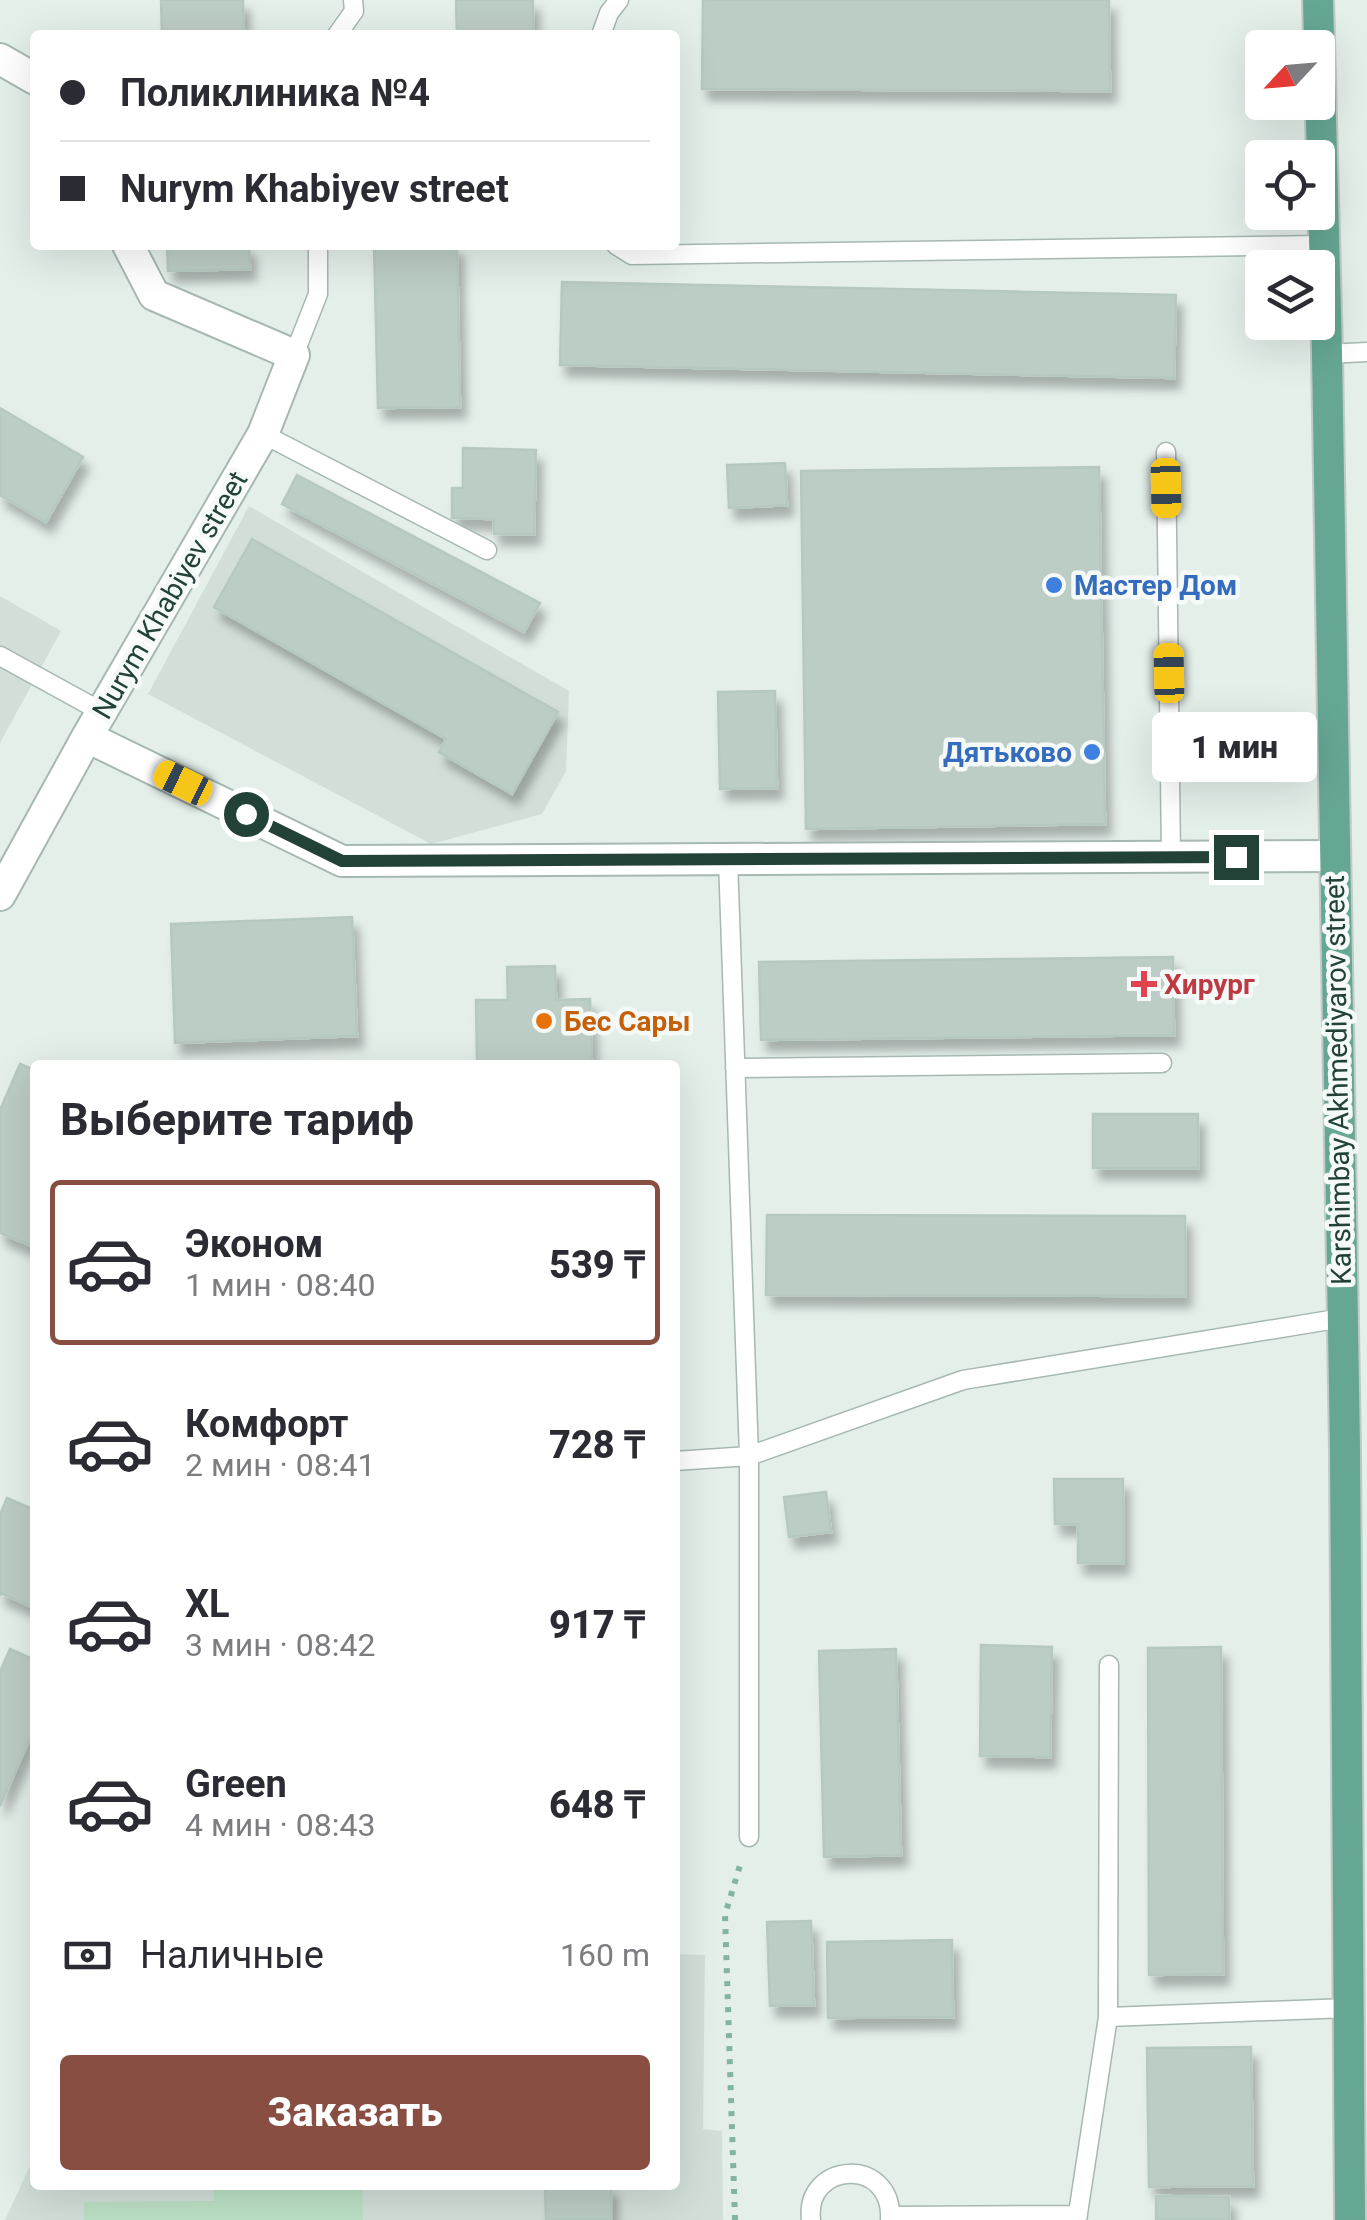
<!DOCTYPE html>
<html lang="ru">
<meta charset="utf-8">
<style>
:root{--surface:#fff;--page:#f2f2f3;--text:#2b2b33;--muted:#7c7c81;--line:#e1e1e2;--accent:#894e42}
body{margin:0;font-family:Roboto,sans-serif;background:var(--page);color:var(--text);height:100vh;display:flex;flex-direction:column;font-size:38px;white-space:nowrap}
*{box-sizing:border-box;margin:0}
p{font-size:32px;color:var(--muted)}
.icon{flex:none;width:55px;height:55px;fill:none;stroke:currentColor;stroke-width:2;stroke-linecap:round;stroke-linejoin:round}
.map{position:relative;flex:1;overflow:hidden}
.drawer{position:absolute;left:30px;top:1060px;width:650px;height:1130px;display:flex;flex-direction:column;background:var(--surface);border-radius:10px;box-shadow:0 10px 40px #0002}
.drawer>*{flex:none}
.hud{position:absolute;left:30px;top:30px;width:650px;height:220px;border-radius:10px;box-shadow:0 10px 40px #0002;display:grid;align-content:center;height:220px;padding:0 30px;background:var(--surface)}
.needle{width:65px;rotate:244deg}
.controls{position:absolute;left:1245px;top:30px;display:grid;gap:20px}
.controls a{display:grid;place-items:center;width:90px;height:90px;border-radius:10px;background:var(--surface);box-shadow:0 10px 40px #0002;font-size:50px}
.end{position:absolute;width:45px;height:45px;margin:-22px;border:12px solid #224238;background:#fff;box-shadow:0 0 0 5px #fff}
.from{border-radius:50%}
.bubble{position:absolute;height:70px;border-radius:10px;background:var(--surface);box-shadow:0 10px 40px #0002;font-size:32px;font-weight:800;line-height:70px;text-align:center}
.car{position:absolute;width:30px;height:60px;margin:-30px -15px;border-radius:12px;box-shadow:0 0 8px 2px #0007;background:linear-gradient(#f5c518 24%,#345 0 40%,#f5c518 0 76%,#345 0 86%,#f5c518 0)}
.hud b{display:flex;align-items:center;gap:35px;height:95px;font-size:38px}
.hud b+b{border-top:2px solid var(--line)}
.hud i{width:25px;height:25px;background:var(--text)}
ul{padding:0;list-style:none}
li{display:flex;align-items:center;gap:30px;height:165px;margin:0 20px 15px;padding:0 10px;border:5px solid transparent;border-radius:10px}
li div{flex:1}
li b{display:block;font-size:38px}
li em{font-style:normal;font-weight:800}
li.active{border-color:var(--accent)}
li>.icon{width:90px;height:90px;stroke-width:1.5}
h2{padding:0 30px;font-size:45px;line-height:120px}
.pay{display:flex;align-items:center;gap:25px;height:110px;padding:0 30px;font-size:38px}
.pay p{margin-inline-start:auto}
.button{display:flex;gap:20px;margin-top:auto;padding:20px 30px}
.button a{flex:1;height:115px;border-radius:10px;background:var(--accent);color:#fff;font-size:40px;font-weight:800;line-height:115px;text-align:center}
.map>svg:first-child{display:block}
</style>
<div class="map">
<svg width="1367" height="2220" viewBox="0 0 1367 2220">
<defs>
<filter id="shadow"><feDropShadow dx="6" dy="11" stdDeviation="5" flood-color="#0004"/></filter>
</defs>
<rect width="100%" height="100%" fill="#e4efea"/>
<path fill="#d2dfd9" d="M 249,506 L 569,691 L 566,771 L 542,814 L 431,844 L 148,694 Z
M 0,596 L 61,631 L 0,743 Z
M 675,1954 L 705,1955 L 703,2129 L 722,2131 L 723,2220 L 5,2220 L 35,2155 L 35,2185 L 675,2185 Z"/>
<path fill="#bce1c5" d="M 214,2185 L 362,2185 L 363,2220 L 84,2220 L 84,2202 L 214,2201 Z"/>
<path fill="#bccdc5" stroke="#b6c9c0" stroke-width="2.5" filter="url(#shadow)" d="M 161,0 L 243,0 L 244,35 L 162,35 Z
M 456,0 L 533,0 L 533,35 L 457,35 Z
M 703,0 L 1109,0 L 1110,91 L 702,89 Z
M 167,245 L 249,245 L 250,269 L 168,271 Z
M 374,245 L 457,245 L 460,407 L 378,408 Z
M 562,282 L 1176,295 L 1174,378 L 560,365 Z
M 0,408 L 83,457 L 46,522 L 0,495 Z
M 463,448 L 536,450 L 534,534 L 494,534 L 494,519 L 452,518 L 452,488 L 463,488 Z
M 785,463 L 787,505 L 729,508 L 727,465 Z
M 1099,467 L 1105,824 L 806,829 L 801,471 Z
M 297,475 L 540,603 L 524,632 L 282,504 Z
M 252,539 L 558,712 L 512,794 L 439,752 L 446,739 L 214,607 Z
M 775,691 L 777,788 L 720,789 L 718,692 Z
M 352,917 L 357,1036 L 175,1043 L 171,924 Z
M 1173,957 L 1174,1035 L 761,1040 L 759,962 Z
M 555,966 L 556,1000 L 590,999 L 592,1065 L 477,1065 L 476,1000 L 508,1000 L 507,967 Z
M 20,1064 L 35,1070 L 35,1238 L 32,1246 L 0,1233 L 0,1110 Z
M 1093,1114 L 1198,1114 L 1198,1168 L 1093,1168 Z
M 767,1215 L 1185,1216 L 1185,1296 L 766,1295 Z
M 1054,1479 L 1123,1479 L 1123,1563 L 1078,1563 L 1078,1524 L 1055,1524 Z
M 826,1492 L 831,1532 L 789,1537 L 784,1497 Z
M 7,1498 L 35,1510 L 34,1608 L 1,1593 L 0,1596 L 0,1515 Z
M 981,1645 L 1052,1647 L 1050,1757 L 980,1756 Z
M 1221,1647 L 1223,1974 L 1149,1975 L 1148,1648 Z
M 10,1649 L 35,1660 L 35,1727 L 0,1806 L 0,1672 Z
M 896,1649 L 901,1855 L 824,1857 L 819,1651 Z
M 811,1921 L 814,2005 L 770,2006 L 767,1922 Z
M 952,1940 L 953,2017 L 828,2018 L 827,1942 Z
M 1251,2047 L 1253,2186 L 1149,2187 L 1147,2048 Z
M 545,2185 L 611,2185 L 611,2220 L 546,2220 Z
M 1156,2196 L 1229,2197 L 1229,2220 L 1156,2220 Z"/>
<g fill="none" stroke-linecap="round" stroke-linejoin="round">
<defs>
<path id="service" d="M 337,35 L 354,11 L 353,0
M 601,35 L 609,13 L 619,0
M 616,245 L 632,255 L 1325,245
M 1327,354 L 1367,352
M 294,355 L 318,294 L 318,245
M 263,434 L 487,550
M 1166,452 L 1171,857
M 0,656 L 102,712
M 728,859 L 749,1456 L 749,1837
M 735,1068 L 1162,1063
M 675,1461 L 749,1456 L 963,1380 L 1342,1318
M 1108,2017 L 1109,1665
M 891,2216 L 1078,2215
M 811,2220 C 804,2161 894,2156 890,2220
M 1077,2220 L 1108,2017 L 1348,2008"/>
<path id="minor" d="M 0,59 L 35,79
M 128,245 L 154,295 L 294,355 L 263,434 L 87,737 L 342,861 L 1335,856
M 0,895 L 87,737"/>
<path id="primary" d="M 1318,0 L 1327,354 L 1345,1449 L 1350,2220"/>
</defs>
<use href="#service" stroke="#a6b8b1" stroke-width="21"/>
<use href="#minor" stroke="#a6b8b1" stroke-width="34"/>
<use href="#primary" stroke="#c1cac7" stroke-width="34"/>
<path stroke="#82b4a3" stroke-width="6" stroke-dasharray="5 8" stroke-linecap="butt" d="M 735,2220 L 725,1915 L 741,1862"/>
<use href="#service" stroke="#fff" stroke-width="18"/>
<use href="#minor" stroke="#fff" stroke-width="30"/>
<use href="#primary" stroke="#66a794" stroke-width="30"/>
</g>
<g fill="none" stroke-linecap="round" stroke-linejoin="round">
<path stroke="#224238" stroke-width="12" d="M 246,814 L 342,861 L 1236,857"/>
</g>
<g fill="#3f7fe0" stroke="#f5faf8" stroke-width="4">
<circle cx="1054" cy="585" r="10"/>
<circle cx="1092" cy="752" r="10"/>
</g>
<path fill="#e0444e" stroke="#f5faf8" stroke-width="4" d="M1139 969h10v10h10v10h-10v10h-10v-10h-10v-10h10z"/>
<circle fill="#e8710a" stroke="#f5faf8" stroke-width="4" cx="544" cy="1021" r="10"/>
<g text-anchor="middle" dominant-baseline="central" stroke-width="9" stroke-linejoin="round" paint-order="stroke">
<g font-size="28" font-weight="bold" fill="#366cbe" stroke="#f5faf8" text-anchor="start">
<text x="1074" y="585">Мастер Дом</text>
<text x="1072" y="752" text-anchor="end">Дятьково</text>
</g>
<g font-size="28" fill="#224238" stroke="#f5faf8">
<text transform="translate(170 595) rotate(-60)">Nurym Khabiyev street</text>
<text transform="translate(1338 1080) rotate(-91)">Karshimbay Akhmediyarov street</text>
</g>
<g font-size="28" font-weight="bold" fill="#be3a42" stroke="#f5faf8" text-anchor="start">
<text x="1164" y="984">Хирург</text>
</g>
<g font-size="28" font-weight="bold" fill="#c56008" stroke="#f5faf8" text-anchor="start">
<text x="564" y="1021">Бес Сары</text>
</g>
</g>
</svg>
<div class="controls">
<a><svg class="needle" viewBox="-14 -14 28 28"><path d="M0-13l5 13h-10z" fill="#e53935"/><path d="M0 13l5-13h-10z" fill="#7c7c81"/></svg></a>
<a><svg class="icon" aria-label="locate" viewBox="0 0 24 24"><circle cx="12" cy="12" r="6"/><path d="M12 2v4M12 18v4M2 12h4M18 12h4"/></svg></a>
<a><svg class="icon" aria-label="layers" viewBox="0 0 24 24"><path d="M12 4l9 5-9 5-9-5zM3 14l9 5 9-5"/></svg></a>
</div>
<i class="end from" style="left:246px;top:814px"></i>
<i class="end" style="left:1236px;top:857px"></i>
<div class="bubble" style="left:1152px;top:712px;width:165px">1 мин</div>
<i class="car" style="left:1166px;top:488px;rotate:179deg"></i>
<i class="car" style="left:1169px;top:673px;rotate:359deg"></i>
<i class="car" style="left:183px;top:783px;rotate:296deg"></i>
<div class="hud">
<b><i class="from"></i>Поликлиника №4</b>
<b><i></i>Nurym Khabiyev street</b>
</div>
<section class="drawer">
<h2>Выберите тариф</h2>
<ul>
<li class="active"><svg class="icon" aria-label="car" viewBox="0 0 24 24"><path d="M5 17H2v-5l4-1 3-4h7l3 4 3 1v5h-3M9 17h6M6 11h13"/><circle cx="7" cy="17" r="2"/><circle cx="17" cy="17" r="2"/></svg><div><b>Эконом</b><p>1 мин · 08:40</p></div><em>539 ₸</em></li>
<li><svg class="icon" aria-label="car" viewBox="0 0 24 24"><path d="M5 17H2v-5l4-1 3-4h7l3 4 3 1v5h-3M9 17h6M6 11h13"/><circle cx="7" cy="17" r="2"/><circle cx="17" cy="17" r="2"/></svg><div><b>Комфорт</b><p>2 мин · 08:41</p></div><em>728 ₸</em></li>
<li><svg class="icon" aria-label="car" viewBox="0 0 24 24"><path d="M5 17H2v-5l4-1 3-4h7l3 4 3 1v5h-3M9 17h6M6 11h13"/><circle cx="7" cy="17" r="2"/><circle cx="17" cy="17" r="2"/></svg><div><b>XL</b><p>3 мин · 08:42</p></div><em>917 ₸</em></li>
<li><svg class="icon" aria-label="car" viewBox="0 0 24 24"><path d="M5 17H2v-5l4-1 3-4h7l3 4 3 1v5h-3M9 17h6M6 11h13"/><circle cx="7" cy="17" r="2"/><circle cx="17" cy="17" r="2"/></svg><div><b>Green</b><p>4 мин · 08:43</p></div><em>648 ₸</em></li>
</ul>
<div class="pay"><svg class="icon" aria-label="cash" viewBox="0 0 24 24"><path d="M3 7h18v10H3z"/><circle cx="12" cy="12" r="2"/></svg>Наличные<p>160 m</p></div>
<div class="button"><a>Заказать</a></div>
</section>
</div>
